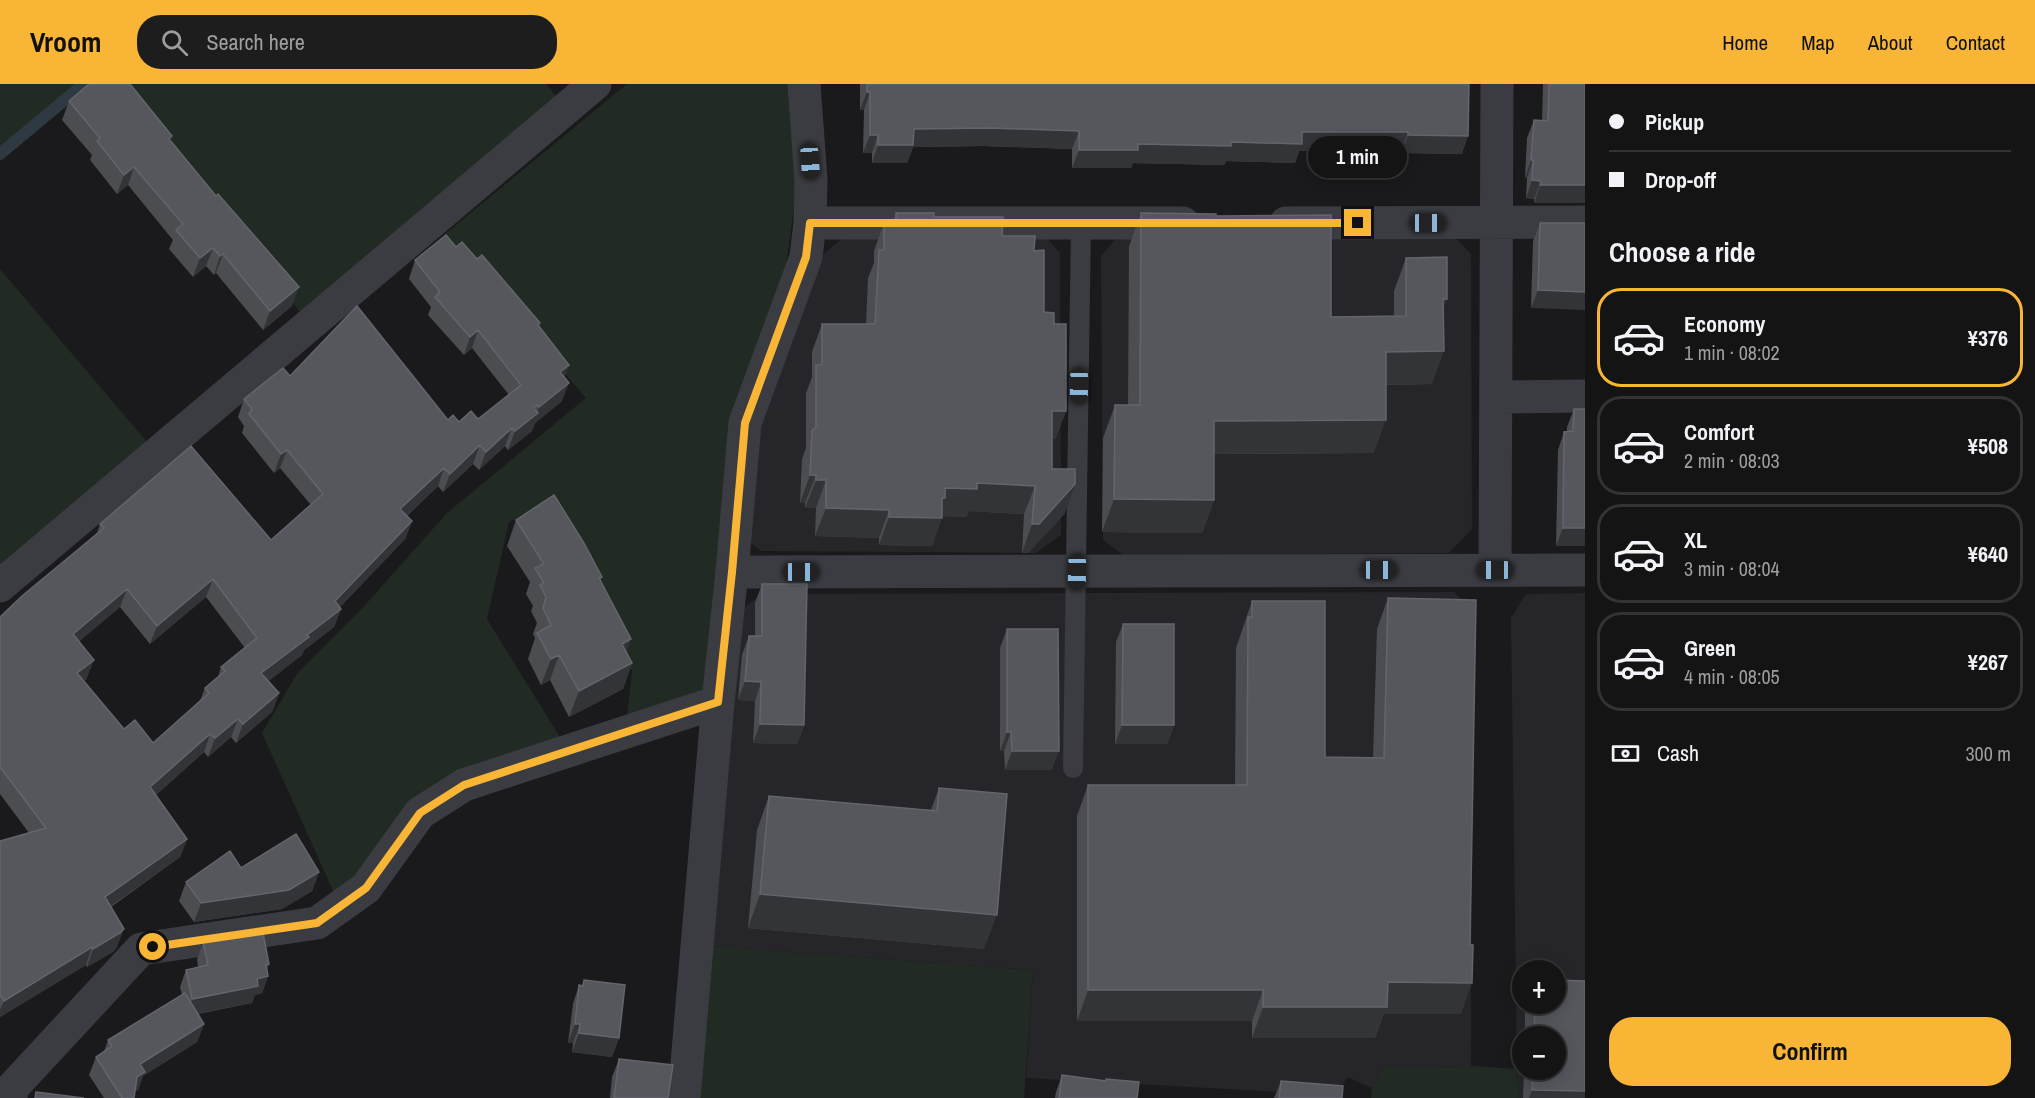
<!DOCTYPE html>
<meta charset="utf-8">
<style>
:root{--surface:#141415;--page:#1d1d1e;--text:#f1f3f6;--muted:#9d9ea0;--line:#333334;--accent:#f8b536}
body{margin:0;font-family:"Archivo Narrow",sans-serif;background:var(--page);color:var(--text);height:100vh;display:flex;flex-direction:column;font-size:22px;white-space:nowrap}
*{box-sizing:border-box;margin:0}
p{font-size:20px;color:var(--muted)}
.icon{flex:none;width:33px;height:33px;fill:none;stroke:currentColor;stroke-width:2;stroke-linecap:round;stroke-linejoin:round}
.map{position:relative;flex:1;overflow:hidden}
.panel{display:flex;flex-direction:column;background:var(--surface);width:450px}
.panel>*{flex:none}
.top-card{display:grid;align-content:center;height:132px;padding:0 24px;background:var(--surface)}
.tools{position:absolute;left:1512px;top:876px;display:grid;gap:12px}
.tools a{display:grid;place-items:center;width:54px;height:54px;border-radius:50%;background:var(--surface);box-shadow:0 3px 15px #0003,0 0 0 2px var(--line);font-size:30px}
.end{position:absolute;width:27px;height:27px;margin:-14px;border:8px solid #f8b536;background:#111;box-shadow:0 0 0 3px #111}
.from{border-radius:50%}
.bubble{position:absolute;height:42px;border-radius:21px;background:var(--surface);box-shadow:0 3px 15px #0003,0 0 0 2px var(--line);font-size:20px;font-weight:800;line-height:42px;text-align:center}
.car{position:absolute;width:18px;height:36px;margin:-18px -9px;border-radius:8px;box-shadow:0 0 4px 2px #0007;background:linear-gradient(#222 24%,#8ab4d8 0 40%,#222 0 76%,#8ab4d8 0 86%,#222 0)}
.top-card b{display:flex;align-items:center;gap:21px;height:57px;font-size:22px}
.top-card b+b{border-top:2px solid var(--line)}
.top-card i{width:15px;height:15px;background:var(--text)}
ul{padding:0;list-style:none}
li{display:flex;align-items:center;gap:18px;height:99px;margin:0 12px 9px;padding:0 12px;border:3px solid var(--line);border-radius:24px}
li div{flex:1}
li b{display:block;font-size:22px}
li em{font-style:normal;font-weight:800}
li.active{border-color:var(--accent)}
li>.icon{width:54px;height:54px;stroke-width:1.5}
h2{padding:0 24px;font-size:27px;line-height:72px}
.pay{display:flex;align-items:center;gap:15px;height:66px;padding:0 24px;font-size:22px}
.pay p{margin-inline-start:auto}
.cta{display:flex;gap:12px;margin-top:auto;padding:12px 24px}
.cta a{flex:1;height:69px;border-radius:24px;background:var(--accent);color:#111;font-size:24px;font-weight:800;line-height:69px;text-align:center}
header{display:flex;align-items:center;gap:36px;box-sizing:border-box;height:84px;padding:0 30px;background:var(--accent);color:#111}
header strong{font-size:28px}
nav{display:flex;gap:33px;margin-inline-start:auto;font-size:21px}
.search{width:420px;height:54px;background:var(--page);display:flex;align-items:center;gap:15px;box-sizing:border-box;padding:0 21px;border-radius:24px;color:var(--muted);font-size:22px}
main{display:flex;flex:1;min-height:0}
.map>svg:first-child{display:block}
</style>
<header>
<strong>Vroom</strong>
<div class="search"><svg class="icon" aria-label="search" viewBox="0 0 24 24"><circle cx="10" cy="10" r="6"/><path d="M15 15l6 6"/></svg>Search here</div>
<nav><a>Home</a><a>Map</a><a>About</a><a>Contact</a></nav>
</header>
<main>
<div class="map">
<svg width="1585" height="1014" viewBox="0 0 1585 1014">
<rect width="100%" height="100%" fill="#1a1a1c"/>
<path fill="#26262a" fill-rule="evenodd" d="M 845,152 L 1045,152 L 1060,169 L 1061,451 L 1036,469 L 761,467 L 742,453 L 758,344 L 821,172 Z
M 1118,152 L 1454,152 L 1471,170 L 1472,445 L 1449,469 L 1123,471 L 1103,456 L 1101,172 Z
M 1454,508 L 1472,526 L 1471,982 L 1383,984 L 1372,1004 L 1347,993 L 1338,1011 L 1026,994 L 1033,886 L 710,862 L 738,527 L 763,510 Z
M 1585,509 L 1585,1014 L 1519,1014 L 1517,985 L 1511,534 L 1526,510 ZM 1522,886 L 1556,886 L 1556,920 L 1522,920 ZM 1522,952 L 1556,952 L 1556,986 L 1522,986 Z"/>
<path fill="#222b23" d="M 0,0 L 84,0 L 0,70 Z
M 123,0 L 546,0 L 560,17 L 300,228 Z
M 627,0 L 790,0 L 796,109 L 785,188 L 705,612 L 627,632 L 632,587 L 545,418 L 509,438 L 487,535 L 563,658 L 447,701 L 364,789 L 335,811 L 262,649 L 297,590 L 359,528 L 447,429 L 586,314 L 445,150 Z
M 0,185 L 147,358 L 0,482 Z
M 710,862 L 1033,886 L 1024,1014 L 699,1014 Z
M 1471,982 L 1517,985 L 1519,1014 L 1371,1014 L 1372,1004 L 1383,984 Z"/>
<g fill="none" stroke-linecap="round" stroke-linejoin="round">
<path stroke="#2f3941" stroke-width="12" d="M 0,70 L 84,0"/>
<path stroke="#3b3c42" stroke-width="20" d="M 1073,684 L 1081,139"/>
<path stroke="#3b3c42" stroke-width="33" d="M 810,139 L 1183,139
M 1286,139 L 1585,138
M 1497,313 L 1585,312
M 1495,486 L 1497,0
M 0,502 L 595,0
M 11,1014 L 12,1004 L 141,865 L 317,839 L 366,804 L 420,729 L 464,701 L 718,618
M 684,1014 L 718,618 L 732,488 L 745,339 L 806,173 L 810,139 L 811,96 L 804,0"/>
<path stroke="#3b3c42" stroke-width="33" d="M 732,488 L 1585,486"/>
</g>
<path fill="#4b4d51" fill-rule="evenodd" d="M 860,0 L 1469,0 L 1462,70 L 1402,69 L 1402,66 L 1299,67 L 1295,79 L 1226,77 L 1224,81 L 1133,79 L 1131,84 L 1072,84 L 1072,65 L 984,62 L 913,63 L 907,79 L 872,79 L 872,69 L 863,69 L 864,26 L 860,26 Z
M 1543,0 L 1585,0 L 1585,119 L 1534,119 L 1534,115 L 1526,114 L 1527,94 L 1525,94 L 1527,54 L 1534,36 L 1542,37 Z
M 69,17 L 170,57 L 292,222 L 263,246 L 216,189 L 214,191 L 206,182 L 193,193 L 169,165 L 173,156 L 128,101 L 117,110 L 90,76 L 92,71 L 62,36 Z
M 896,129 L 934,133 L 1002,152 L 1034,167 L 1044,228 L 1054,240 L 1066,327 L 1055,355 L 1052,355 L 1052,385 L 1065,429 L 1028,469 L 1022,469 L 1024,430 L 969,427 L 966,433 L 942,432 L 932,462 L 879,461 L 879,454 L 815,452 L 816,424 L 805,424 L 805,419 L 800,419 L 802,375 L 806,364 L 806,309 L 812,293 L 812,268 L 822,240 L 866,240 L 868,194 L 874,179 L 874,167 L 884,139 L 892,139 Z
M 1141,129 L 1216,132 L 1331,233 L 1394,232 L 1394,207 L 1406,174 L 1444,225 L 1432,300 L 1386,301 L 1374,369 L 1214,370 L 1214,416 L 1202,449 L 1102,448 L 1103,354 L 1115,321 L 1128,321 L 1129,162 Z
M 1540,139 L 1585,139 L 1531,224 L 1533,157 Z
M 456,163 L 477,175 L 539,243 L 569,281 L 564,294 L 562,317 L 535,339 L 532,347 L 508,366 L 505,362 L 479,386 L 473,380 L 443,408 L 438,402 L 407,432 L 412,437 L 405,455 L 340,523 L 341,525 L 334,543 L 304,566 L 302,571 L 268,597 L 279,609 L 272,628 L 236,659 L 231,653 L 208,673 L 204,668 L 156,711 L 187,755 L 180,773 L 111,823 L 117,863 L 113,868 L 87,883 L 86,881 L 0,933 L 0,757 L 29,749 L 0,710 L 0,533 L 97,449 L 100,440 L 271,456 L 311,421 L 280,384 L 274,389 L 242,349 L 244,342 L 238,333 L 244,315 L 290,292 L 448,336 L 459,338 L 478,335 L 509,311 L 472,264 L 464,271 L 428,231 L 431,223 L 409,195 L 415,176 ZM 206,513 L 245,564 L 221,583 L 218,593 L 205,604 L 200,617 L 153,659 L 124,645 L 84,597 L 87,594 L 79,557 L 120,523 L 150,560 Z
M 1574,325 L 1585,325 L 1585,462 L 1556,462 L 1558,366 L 1564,348 L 1567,347 L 1567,343 Z
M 516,436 L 602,493 L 600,497 L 626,568 L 632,579 L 623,605 L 569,633 L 550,596 L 541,601 L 528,575 L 535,554 L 533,550 L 537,539 L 531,527 L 533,522 L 526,510 L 530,498 L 507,462 Z
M 762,500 L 804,641 L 797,660 L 753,659 L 755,617 L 738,616 L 742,571 L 749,552 L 755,552 L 755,519 Z
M 1388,514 L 1461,930 L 1384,930 L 1375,954 L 1252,954 L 1252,937 L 1077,937 L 1077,732 L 1088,701 L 1235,701 L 1236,564 L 1252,517 L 1325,673 L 1373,674 L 1377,545 Z
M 1123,540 L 1174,641 L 1167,660 L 1115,660 L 1116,558 Z
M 1007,545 L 1052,686 L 1005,686 L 1004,667 L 1000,667 L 1000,564 Z
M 939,704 L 984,865 L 748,844 L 757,746 L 769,712 L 931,726 Z
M 241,784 L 319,788 L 312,807 L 282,825 L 194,838 L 179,817 L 186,798 Z
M 203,858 L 269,880 L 267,886 L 268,892 L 262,909 L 255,911 L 252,919 L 198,930 L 204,940 L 197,958 L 143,992 L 138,1006 L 135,1008 L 134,1014 L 104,1014 L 89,991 L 96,973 L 104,968 L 108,956 L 182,911 L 180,903 L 186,886 L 198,883 L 197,876 Z
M 584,896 L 619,954 L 612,973 L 572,968 L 573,959 L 568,959 L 573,920 L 579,901 L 582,902 Z
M 1526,920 L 1556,920 L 1585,1014 L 1523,1014 L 1524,986 L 1556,986 L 1556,952 L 1525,952 L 1525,923 Z
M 619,975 L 668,1014 L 610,1014 L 612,993 Z
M 1062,991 L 1105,997 L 1106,995 L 1137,1014 L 1055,1014 L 1056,1008 Z
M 1281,997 L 1342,1014 L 1274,1014 Z"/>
<path fill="#333437" d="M 867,8 L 870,8 L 864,26 L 860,26 Z
M 991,44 L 1079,47 L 1072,65 L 984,62 L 913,63 L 907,79 L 872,79 L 878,61 L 914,45 Z
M 1302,48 L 1408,48 L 1402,66 L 1299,67 L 1295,79 L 1226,77 L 1224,81 L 1133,79 L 1131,84 L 1072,84 L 1079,66 L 1138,60 L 1231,58 Z
M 870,51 L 878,51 L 872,69 L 863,69 Z
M 1408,51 L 1468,52 L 1462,70 L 1402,69 Z
M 1531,76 L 1533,76 L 1527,94 L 1525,94 Z
M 134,83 L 128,101 L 117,110 L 124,91 Z
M 1532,96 L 1541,97 L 1534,115 L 1526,114 Z
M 1540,101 L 1585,101 L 1585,119 L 1534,119 Z
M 213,164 L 206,182 L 193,193 L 200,174 Z
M 223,170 L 216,189 L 214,191 L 220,172 Z
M 299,203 L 292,222 L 263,246 L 270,227 Z
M 1538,206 L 1585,208 L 1585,226 L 1531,224 Z
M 1443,215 L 1447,215 L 1435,247 Z
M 478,246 L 472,264 L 464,271 L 470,253 Z
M 1444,267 L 1432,300 L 1374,301 L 1386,268 Z
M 569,281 L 562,299 L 560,288 Z
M 569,299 L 562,317 L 535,339 L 532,347 L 508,366 L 515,347 L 534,324 L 537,321 L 533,333 L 535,331 L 539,323 Z
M 1052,327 L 1066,327 L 1055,355 L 1042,355 Z
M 1386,336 L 1374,369 L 1202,370 L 1214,337 Z
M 512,344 L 505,362 L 479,386 L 486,368 Z
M 480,361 L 473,380 L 443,408 L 450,390 Z
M 287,366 L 280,384 L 274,389 L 281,370 Z
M 444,384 L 438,402 L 394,444 L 400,425 Z
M 810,391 L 816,391 L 805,419 L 800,419 Z
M 816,396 L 826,396 L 816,424 L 805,424 Z
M 977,399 L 1035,402 L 1024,430 L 969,427 L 966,433 L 938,432 L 942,434 L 932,462 L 879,461 L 889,433 L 945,404 Z
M 1075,400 L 1065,429 L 1028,469 L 1022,469 L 1032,440 Z
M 1114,415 L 1214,416 L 1202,449 L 1102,448 Z
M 826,424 L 889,426 L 879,454 L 815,452 Z
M 412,437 L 405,455 L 330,533 L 341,525 L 334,543 L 304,566 L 302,571 L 255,608 L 261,589 L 335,517 Z
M 1563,444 L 1585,444 L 1585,462 L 1556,462 Z
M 213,495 L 206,513 L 150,560 L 157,542 Z
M 127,505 L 120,523 L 67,568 L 73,550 Z
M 631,555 L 622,581 L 622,560 Z
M 559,571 L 550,596 L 541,601 L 551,575 Z
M 94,576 L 87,594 L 70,607 L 77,589 Z
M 632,579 L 623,605 L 569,633 L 579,607 Z
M 745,597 L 761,598 L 755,617 L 738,616 Z
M 279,609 L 272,628 L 236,659 L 243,640 Z
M 238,635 L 231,653 L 208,673 L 215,654 Z
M 760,640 L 804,641 L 797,660 L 753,659 Z
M 1122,641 L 1174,641 L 1167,660 L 1115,660 Z
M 1007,648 L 1011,648 L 1004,667 L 1000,667 Z
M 210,650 L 204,668 L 144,722 L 150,703 Z
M 1012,667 L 1059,667 L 1052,686 L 1005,686 Z
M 187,755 L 180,773 L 98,831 L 105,813 Z
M 319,788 L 312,807 L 282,825 L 194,838 L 201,819 Z
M 760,810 L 997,831 L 984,865 L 748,844 Z
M 124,845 L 117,863 L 113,868 L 87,883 L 93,865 Z
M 92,863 L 86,881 L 0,933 L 0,926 L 4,917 Z
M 269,880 L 264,893 L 268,892 L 262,909 L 255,911 L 252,919 L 186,932 L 192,915 L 257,895 L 266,881 Z
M 1388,898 L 1472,899 L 1461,930 L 1384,930 L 1375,954 L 1252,954 L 1263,923 Z
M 1088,906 L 1263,906 L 1252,937 L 1077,937 Z
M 204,940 L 197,958 L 143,992 L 138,1006 L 130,1011 L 140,980 Z
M 575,940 L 580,940 L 573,959 L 568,959 Z
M 579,949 L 619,954 L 612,973 L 572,968 Z
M 1532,1006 L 1585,1007 L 1585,1014 L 1529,1014 Z"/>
<path fill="#56575d" stroke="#63656c" stroke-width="1.5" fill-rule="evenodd" d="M 89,0 L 130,0 L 172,52 L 169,55 L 216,112 L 218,110 L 299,203 L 270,227 L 223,170 L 220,172 L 213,164 L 200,174 L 176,146 L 183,140 L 134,83 L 124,91 L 97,57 L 100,54 L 69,17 Z
M 867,0 L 1469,0 L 1468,52 L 1408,51 L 1408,48 L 1302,48 L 1302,60 L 1231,58 L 1231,62 L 1138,60 L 1138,66 L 1079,66 L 1079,47 L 991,44 L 914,45 L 913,61 L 878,61 L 878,51 L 870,51 L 870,8 L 867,8 Z
M 1549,0 L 1585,0 L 1585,101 L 1540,101 L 1541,97 L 1532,96 L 1533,76 L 1531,76 L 1534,36 L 1548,37 Z
M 896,129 L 934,129 L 934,133 L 1003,133 L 1002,152 L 1035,152 L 1034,167 L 1044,166 L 1044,228 L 1054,229 L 1054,240 L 1066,240 L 1066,327 L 1052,327 L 1052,385 L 1075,385 L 1075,400 L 1039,440 L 1032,440 L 1035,402 L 977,399 L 977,405 L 945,404 L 945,414 L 942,414 L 942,434 L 889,433 L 889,426 L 826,424 L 826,396 L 816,396 L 816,391 L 810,391 L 812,347 L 816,343 L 816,281 L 822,281 L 822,240 L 875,240 L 879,166 L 884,166 L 884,139 L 896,139 Z
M 1141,129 L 1216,130 L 1216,132 L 1331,131 L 1331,233 L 1406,232 L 1406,174 L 1447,173 L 1447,215 L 1443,215 L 1444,267 L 1386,268 L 1386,336 L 1214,337 L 1214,416 L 1114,415 L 1115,321 L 1140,321 Z
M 1540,139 L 1585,139 L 1585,208 L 1538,206 Z
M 446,151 L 456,163 L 462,158 L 477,175 L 482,171 L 540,239 L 538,241 L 569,281 L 560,288 L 569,299 L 539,323 L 537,321 L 534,324 L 538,329 L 515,347 L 512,344 L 486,368 L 480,361 L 450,390 L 444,384 L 400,425 L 412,437 L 335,517 L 341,525 L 307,551 L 309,553 L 261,589 L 279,609 L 243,640 L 238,635 L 215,654 L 210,650 L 150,703 L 187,755 L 105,813 L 124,845 L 120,849 L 93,865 L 92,863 L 4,917 L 0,911 L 0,757 L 46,744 L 0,683 L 0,533 L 22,512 L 104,444 L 100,440 L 191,362 L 271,456 L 323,410 L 287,366 L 281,370 L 249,330 L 252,325 L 244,315 L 283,284 L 290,292 L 357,222 L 448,336 L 453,331 L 459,338 L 471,327 L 478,335 L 521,301 L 478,246 L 470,253 L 435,213 L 440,208 L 415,176 ZM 213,495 L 257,554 L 221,583 L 225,587 L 205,604 L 209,609 L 153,659 L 135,636 L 124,645 L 77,589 L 94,576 L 73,550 L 127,505 L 157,542 Z
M 1574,325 L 1585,325 L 1585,444 L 1563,444 L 1564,348 L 1573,347 Z
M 554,411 L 584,459 L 602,493 L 599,494 L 631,555 L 622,560 L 632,579 L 579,607 L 559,571 L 551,575 L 537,549 L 551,541 L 543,524 L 546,513 L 540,501 L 544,499 L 535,484 L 544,480 L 516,436 Z
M 762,500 L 807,500 L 804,641 L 760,640 L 761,598 L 745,597 L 749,552 L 762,552 Z
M 1388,514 L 1476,516 L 1470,861 L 1473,861 L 1472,899 L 1388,898 L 1387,923 L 1263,923 L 1263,906 L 1088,906 L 1088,701 L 1247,701 L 1248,533 L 1252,533 L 1252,517 L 1325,517 L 1325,673 L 1384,674 Z
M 1123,540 L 1174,540 L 1174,641 L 1122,641 Z
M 1007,545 L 1058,545 L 1059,667 L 1012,667 L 1011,648 L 1007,648 Z
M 939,704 L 1007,710 L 997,831 L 760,810 L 769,712 L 937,727 Z
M 296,750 L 319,788 L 289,806 L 201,819 L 186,798 L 230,767 L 241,784 Z
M 263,849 L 269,880 L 266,881 L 268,892 L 257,895 L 258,902 L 192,915 L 186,886 L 208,881 L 203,858 Z
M 584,896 L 625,901 L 619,954 L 579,949 L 580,940 L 575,940 L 579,901 L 583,902 Z
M 1556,896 L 1585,897 L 1585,1007 L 1532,1006 L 1533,986 L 1556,986 L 1556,952 L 1534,952 L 1535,920 L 1556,920 Z
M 185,909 L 204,940 L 140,980 L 145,988 L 137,993 L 134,1014 L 122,1014 L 96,973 L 112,962 L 108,956 Z
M 619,975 L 673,981 L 668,1014 L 614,1014 Z
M 1062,991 L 1106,997 L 1106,995 L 1139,998 L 1137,1014 L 1059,1014 Z
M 1281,997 L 1343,1002 L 1342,1014 L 1279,1014 Z
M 36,1008 L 84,1014 L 35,1014 Z"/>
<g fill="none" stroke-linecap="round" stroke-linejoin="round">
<path stroke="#f8b536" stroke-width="8" d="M 153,863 L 317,839 L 366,804 L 420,729 L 464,701 L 718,618 L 732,488 L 745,339 L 806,173 L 810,139 L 1358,139"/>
</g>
</svg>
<div class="tools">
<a>+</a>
<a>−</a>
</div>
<i class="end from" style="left:153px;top:863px"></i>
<i class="end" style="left:1358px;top:139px"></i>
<div class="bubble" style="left:1308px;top:52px;width:99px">1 min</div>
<i class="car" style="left:810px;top:77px;rotate:176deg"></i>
<i class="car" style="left:1428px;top:139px;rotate:90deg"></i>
<i class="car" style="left:1079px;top:302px;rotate:181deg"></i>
<i class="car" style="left:1379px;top:486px;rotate:90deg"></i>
<i class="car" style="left:1495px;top:486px;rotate:270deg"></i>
<i class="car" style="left:801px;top:488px;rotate:90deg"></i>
<i class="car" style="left:1077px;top:488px;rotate:181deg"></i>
</div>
<section class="panel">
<div class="top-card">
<b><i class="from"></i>Pickup</b>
<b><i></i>Drop-off</b>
</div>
<h2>Choose a ride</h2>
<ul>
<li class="active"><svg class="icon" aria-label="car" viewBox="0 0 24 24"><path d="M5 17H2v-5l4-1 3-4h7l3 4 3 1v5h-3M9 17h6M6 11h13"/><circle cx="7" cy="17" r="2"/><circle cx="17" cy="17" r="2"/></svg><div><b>Economy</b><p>1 min · 08:02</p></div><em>¥376</em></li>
<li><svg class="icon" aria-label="car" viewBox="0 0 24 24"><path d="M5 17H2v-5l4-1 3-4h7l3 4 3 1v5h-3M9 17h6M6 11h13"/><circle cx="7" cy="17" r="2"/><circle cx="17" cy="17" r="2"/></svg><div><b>Comfort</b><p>2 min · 08:03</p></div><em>¥508</em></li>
<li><svg class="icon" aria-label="car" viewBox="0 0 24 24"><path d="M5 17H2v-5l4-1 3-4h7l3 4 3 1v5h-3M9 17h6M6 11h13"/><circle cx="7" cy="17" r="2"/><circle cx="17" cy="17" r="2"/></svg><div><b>XL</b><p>3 min · 08:04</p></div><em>¥640</em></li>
<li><svg class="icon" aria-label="car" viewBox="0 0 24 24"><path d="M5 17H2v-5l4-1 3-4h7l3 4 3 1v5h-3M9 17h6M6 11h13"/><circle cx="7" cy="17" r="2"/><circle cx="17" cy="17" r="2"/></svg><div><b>Green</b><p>4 min · 08:05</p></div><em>¥267</em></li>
</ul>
<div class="pay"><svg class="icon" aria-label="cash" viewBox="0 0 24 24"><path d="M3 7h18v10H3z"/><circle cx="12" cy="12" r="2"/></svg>Cash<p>300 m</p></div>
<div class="cta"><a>Confirm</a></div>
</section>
</main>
